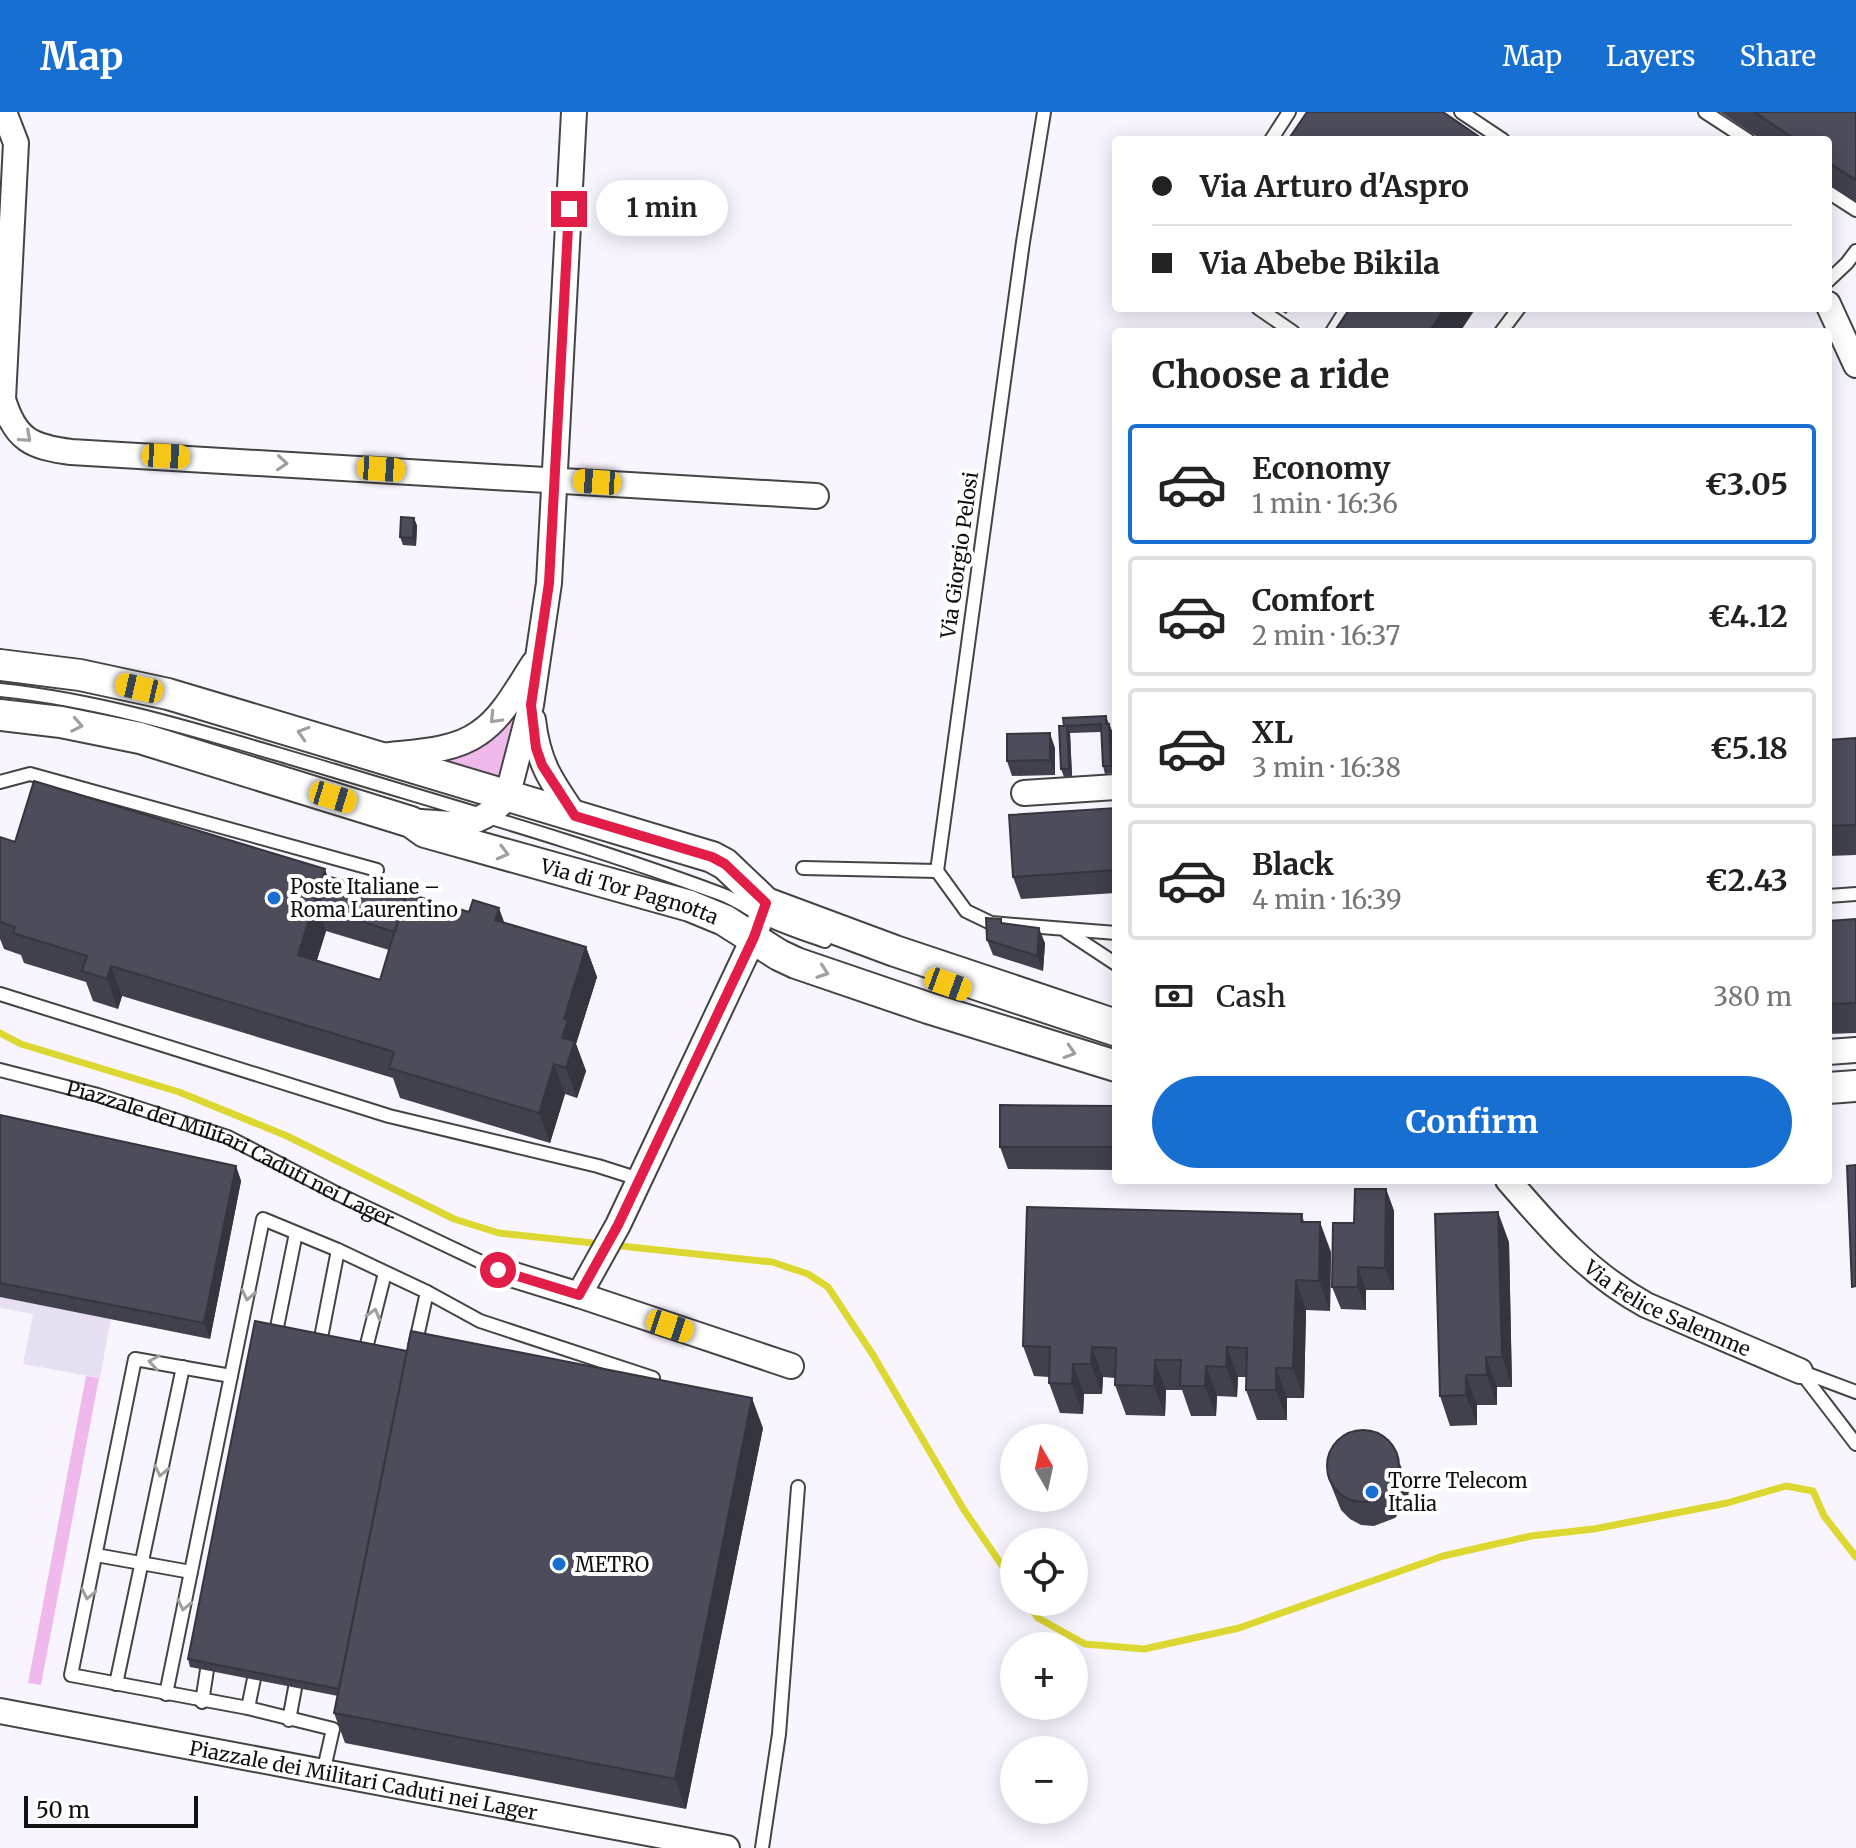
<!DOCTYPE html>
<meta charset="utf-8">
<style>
:root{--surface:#fff;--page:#f6f6f6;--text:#222;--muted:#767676;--line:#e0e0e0;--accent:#176fd2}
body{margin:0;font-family:Merriweather,serif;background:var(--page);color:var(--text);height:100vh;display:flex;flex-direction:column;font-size:30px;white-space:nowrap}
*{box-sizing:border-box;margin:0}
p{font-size:26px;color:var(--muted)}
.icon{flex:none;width:44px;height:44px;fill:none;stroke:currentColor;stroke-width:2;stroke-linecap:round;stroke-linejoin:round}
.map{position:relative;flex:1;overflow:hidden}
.details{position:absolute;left:1112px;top:216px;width:720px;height:856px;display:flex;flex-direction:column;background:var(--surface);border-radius:8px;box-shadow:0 4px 20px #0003}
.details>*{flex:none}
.banner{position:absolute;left:1112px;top:24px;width:720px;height:176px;border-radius:8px;box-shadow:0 4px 20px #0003;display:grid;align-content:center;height:176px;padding:0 40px;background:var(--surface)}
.needle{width:52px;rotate:351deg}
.buttons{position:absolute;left:1000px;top:1312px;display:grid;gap:16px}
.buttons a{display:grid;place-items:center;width:88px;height:88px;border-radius:50%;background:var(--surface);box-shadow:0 4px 20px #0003;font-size:40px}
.scale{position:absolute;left:24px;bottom:20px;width:174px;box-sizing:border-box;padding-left:8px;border:4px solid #111;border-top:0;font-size:22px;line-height:28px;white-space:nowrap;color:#111;-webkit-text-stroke:6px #fff;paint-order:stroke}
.end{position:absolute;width:36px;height:36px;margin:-18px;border:10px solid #e11d48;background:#fff;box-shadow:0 0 0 4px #fff}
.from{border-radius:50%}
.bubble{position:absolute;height:56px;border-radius:28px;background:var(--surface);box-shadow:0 4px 20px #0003;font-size:26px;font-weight:700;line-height:56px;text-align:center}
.car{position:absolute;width:24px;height:48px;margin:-24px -12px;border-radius:10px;box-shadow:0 0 6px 2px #0007;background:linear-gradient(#f5c518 24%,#345 0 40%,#f5c518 0 76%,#345 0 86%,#f5c518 0)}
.banner b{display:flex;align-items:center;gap:28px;height:76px;font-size:30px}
.banner b+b{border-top:2px solid var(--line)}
.banner i{width:20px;height:20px;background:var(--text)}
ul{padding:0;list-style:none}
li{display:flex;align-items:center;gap:24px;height:120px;margin:0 16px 12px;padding:0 24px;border:4px solid var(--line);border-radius:8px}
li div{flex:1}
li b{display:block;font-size:30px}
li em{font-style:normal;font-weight:700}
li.active{border-color:var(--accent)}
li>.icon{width:72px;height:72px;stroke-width:1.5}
h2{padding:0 40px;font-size:36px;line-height:96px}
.pay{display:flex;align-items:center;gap:20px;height:88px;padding:0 40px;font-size:30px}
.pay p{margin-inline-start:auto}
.button{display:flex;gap:16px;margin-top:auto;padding:16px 40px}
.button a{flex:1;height:92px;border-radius:48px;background:var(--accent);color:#fff;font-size:32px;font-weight:700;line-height:92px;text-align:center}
header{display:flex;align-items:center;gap:48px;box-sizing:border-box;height:112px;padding:0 40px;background:var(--accent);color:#fff}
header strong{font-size:38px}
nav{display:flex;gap:44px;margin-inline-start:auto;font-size:28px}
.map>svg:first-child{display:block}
</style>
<header>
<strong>Map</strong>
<nav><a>Map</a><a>Layers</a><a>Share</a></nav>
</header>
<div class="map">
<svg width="1856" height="1736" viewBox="0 0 1856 1736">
<rect width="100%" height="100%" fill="#f9f5ff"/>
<path fill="#efb9ec" d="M 514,603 L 498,663 L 494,666 L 435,650 L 475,638 L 492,628 Z
M 86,1264 L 99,1266 L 41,1573 L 28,1571 Z"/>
<path fill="#e6e0f2" d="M 0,1185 L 111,1206 L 100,1266 L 23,1252 L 33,1202 L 0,1196 Z"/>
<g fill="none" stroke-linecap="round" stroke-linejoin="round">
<path stroke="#dcd831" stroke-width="7" d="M 0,921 L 21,932 L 179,980 L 287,1024 L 454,1107 L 499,1121 L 772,1150 L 808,1162 L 828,1175 L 873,1243 L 964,1398 L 1014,1471
M 1027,1490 L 1038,1506 L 1085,1532 L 1144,1537 L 1239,1516 L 1443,1444 L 1531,1424 L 1594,1417 L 1727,1391 L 1786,1374 L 1813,1379 L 1824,1404 L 1856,1445"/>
<defs>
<g id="service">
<path d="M 1461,0 L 1503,28"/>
<path d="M 1705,0 L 1748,28"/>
<path d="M 1271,28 L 1289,0"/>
<path d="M 1828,80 L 1856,98"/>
<path d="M 1828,169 L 1847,151 L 1856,139"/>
<path d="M 1258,196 L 1293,220"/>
<path d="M 1332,220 L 1347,196"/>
<path d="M 1501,220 L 1519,196"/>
<path d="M 0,578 C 115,590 224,627 335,659 C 464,698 595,735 721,782 C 737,788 749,797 763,805 C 783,815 805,822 825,829"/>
<path d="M 0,670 L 30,662 L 377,758"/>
<path d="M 803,756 L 937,759 L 1023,130 L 1044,0"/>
<path d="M 937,759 L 966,799 L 991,811 L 1116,821"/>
<path d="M 1828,784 L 1856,782"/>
<path d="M 1066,819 L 1116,852"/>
<path d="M 971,880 L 1116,928"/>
<path d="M 0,882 L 389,1004 L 598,1054 L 639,1067"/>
<path id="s1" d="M 0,958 L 98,983 L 228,1025 L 338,1082 L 498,1158"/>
<path d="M 274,1230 L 296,1121"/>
<path d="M 415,1234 L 427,1180"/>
<path d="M 319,1236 L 338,1138"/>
<path d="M 364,1244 L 385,1161"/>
<path d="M 1800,1259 L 1856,1332"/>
<path d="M 1800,1259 L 1856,1280"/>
<path d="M 231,1264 L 135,1247 L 71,1563 L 248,1596 L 333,1617 L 323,1661"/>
<path d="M 96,1443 L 191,1460"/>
<path d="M 116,1572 L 183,1255"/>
<path d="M 166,1582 L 263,1107 L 338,1138 L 427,1180 L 480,1209 L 653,1266"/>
<path d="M 202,1590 L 209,1545"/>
<path d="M 248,1596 L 257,1552"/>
<path d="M 289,1608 L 298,1560"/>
<path d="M 762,1736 L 779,1622 L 798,1375"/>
</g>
<g id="minor">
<path d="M 4,0 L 16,31 L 3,287 C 15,328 32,335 71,340 L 816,384"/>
<path d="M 1828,192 L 1856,253"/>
<path d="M 533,608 C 538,651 551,669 575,704"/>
<path d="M 381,644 C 412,640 453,640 479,621 C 503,605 518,575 534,551"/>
<path d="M 1024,681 L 1116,675"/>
<path d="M 421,710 C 458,713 481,716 507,685 L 531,593 L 549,471 L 574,0"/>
<path d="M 1828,940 L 1856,938"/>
<path id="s2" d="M 1508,1068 C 1551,1118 1588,1161 1646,1193 L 1800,1259"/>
<path d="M 498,1158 L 579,1183 L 618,1113 L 754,825 L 766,791"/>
<path d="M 579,1183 L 791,1254"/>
<path id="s3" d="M 0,1599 L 727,1736"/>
</g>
<g id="tertiary">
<path d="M 0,553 L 80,563 L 168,582 L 712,745 L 725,752 L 766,791 L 895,839 L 1116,913"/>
<path id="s4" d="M 0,603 L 61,610 L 140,626 L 411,710 L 425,720 L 690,794 L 724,808 L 779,843 L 796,851 L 928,896 L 1116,954"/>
<path d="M 1828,976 L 1856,974"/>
</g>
</defs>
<use href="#service" stroke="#444" stroke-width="16"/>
<use href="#minor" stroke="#444" stroke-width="28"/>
<use href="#tertiary" stroke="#444" stroke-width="34"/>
<use href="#service" stroke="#fff" stroke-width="12"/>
<use href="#minor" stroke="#fff" stroke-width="24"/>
<use href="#tertiary" stroke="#fff" stroke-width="30"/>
</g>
<path fill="#41414e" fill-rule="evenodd" d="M 1720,0 L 1856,0 L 1856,91 L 1828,72 L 1828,28 L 1762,28 Z
M 1277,196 L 1291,196 L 1286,202 Z
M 414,406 L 417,414 L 416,434 L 403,433 L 400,425 Z
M 1106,604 L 1112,619 L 1114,661 L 1105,662 L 1103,654 L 1101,620 L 1070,621 L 1072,664 L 1064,665 L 1061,657 L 1064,614 Z
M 1856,626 L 1856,743 L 1828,744 L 1828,628 Z
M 1055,636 L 1055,663 L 1012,664 L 1007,649 Z
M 1116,696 L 1116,781 L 1021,787 L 1013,765 Z
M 0,725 L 15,730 L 327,765 L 405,787 L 504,810 L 586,835 L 597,865 L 576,932 L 586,959 L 577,986 L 565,982 L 550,1031 L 400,986 L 393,966 L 122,884 L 118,897 L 93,889 L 86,870 L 24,851 L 21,843 L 4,837 L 0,827 ZM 326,819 L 389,838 L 380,868 L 317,848 Z
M 1856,807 L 1856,921 L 1828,922 L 1828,809 Z
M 1003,812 L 1045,831 L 1043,859 L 993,843 L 987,828 Z
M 1116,994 L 1116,1058 L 1008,1057 L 1000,1035 Z
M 0,1003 L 236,1054 L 241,1069 L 210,1227 L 0,1185 Z
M 1386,1077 L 1394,1099 L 1394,1178 L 1366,1178 L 1366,1198 L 1341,1197 L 1332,1175 L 1354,1111 Z
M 1302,1102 L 1304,1110 L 1331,1140 L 1330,1199 L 1306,1198 L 1304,1286 L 1287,1286 L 1287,1308 L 1257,1308 L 1246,1278 L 1247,1265 L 1238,1265 L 1237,1285 L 1217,1284 L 1216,1304 L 1191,1304 L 1182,1278 L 1166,1278 L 1165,1304 L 1126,1303 L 1115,1273 L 1115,1266 L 1103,1265 L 1102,1282 L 1084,1282 L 1083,1302 L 1060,1301 L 1049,1271 L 1049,1265 L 1034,1264 L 1023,1234 Z
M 1509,1130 L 1512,1275 L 1497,1275 L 1497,1293 L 1477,1293 L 1477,1313 L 1450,1314 L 1440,1284 Z
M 407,1239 L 763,1316 L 686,1697 L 345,1631 L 334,1601 L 338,1584 L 190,1555 L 188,1547 Z
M 1327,1363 L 1409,1374 L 1408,1386 L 1395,1406 L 1374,1414 L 1361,1413 L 1350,1407 L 1341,1398 Z"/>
<path fill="#353540" d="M 1445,196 L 1476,196 L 1460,220 L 1429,220 Z
M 414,406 L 417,414 L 416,434 L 413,426 Z
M 1109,612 L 1112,619 L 1114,661 L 1111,654 Z
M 1067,614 L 1070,621 L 1072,664 L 1069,657 Z
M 1050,621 L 1055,636 L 1055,663 L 1050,648 Z
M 325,757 L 335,787 L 318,796 L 326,819 L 309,873 L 298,843 Z
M 499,796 L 510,826 L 495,808 Z
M 1039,816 L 1045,831 L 1043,859 L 1037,844 Z
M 586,835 L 597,865 L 576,932 L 586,959 L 577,986 L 566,956 L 562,926 L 564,907 Z
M 111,854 L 122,884 L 118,897 L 107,867 Z
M 554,952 L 565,982 L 550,1031 L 539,1001 Z
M 236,1054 L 241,1069 L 210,1227 L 204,1211 Z
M 1386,1077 L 1394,1099 L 1394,1178 L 1385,1156 Z
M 1498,1100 L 1509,1130 L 1512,1275 L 1502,1245 Z
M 1320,1110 L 1331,1140 L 1330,1199 L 1319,1169 Z
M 1358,1155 L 1366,1178 L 1366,1198 L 1358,1175 Z
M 1296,1168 L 1306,1198 L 1304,1286 L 1293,1256 Z
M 1092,1235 L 1103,1265 L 1102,1282 L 1091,1252 Z
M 1227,1235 L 1238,1265 L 1237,1285 L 1226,1255 Z
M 1486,1245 L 1497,1275 L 1497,1293 L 1487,1263 Z
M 1155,1248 L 1166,1278 L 1165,1304 L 1154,1274 Z
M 1073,1252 L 1084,1282 L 1083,1302 L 1072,1272 Z
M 1206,1254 L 1217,1284 L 1216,1304 L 1205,1274 Z
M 1276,1256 L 1287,1286 L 1287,1308 L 1276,1278 Z
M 1466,1263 L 1477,1293 L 1477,1313 L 1466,1283 Z
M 752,1286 L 763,1316 L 686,1697 L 675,1667 Z
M 1400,1352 L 1409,1374 L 1408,1386 L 1395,1406 L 1387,1383 Z"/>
<path fill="#4c4c5b" stroke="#353540" stroke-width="2" d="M 1307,0 L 1443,0 L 1484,28 L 1288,28 Z
M 1754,0 L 1856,0 L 1856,68 L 1828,50 L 1828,28 L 1796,28 Z
M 1350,196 L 1445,196 L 1429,220 L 1334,220 Z
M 401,405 L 414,406 L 413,426 L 400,425 Z
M 1106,604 L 1106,612 L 1109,612 L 1111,654 L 1103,654 L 1101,612 L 1067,614 L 1069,657 L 1061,657 L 1059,614 L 1064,614 L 1063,606 Z
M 1050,621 L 1050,648 L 1007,649 L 1007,622 Z
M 1856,626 L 1856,713 L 1828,714 L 1828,628 Z
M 34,669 L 325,757 L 298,843 L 380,868 L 406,781 L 469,800 L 473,788 L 499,796 L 495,808 L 586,835 L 564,907 L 568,908 L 562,926 L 575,929 L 566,956 L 554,952 L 539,1001 L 389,956 L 394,940 L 111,854 L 107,867 L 82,859 L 87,844 L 13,821 L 15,815 L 0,810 L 0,725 L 15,730 Z
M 1116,696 L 1116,758 L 1013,765 L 1009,703 Z
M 327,764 L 405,787 L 395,820 L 318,796 Z
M 986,806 L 1001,807 L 1001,811 L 1039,816 L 1037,844 L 987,828 Z
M 1856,807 L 1856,891 L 1828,892 L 1828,809 Z
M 1000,993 L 1116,994 L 1116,1035 L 1000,1035 Z
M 0,1003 L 236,1054 L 204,1211 L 0,1171 Z
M 1856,1053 L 1856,1174 L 1852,1175 L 1847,1054 Z
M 1355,1077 L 1386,1077 L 1385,1156 L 1358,1155 L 1358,1175 L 1332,1175 L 1333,1111 L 1354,1111 Z
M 1027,1095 L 1302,1102 L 1301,1110 L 1320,1110 L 1319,1169 L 1296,1168 L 1293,1256 L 1276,1256 L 1276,1278 L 1246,1278 L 1247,1236 L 1227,1235 L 1226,1255 L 1206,1254 L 1205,1274 L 1180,1274 L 1181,1248 L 1155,1248 L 1154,1274 L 1115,1273 L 1116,1236 L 1092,1235 L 1091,1252 L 1073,1252 L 1072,1272 L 1049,1271 L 1050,1235 L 1023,1234 Z
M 1498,1100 L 1502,1245 L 1486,1245 L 1487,1263 L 1466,1263 L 1466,1283 L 1440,1284 L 1435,1102 Z
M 255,1209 L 407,1239 L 339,1577 L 188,1547 Z
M 411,1219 L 752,1286 L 675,1667 L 334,1601 Z
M1327 1354a36 36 0 1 1 72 0a36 36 0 1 1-72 0Z"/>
<defs><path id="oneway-chevron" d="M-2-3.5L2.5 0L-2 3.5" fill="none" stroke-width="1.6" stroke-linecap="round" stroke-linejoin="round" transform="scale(2)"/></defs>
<g stroke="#a0a0a0">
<use href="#oneway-chevron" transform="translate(26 325) rotate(42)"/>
<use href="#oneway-chevron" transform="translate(282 351) rotate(4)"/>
<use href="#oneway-chevron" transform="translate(495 606) rotate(134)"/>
<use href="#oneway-chevron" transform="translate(77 613) rotate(11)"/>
<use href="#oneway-chevron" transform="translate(303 621) rotate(-163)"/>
<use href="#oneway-chevron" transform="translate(503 741) rotate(15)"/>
<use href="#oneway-chevron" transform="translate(823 860) rotate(19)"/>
<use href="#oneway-chevron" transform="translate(1070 940) rotate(17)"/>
<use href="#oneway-chevron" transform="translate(248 1183) rotate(102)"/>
<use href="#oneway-chevron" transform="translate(374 1202) rotate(-75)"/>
<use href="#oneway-chevron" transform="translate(154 1250) rotate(-170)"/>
<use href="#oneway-chevron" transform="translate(161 1359) rotate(102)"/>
<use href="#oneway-chevron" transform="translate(88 1482) rotate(102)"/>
<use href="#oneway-chevron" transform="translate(184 1493) rotate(102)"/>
</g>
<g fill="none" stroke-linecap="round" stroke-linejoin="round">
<path stroke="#e11d48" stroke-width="10" d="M 498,1158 L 579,1183 L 618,1113 L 754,825 L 766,791 L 725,752 L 712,745 L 575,704 L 542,653 L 536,636 L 531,593 L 549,471 L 569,97"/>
</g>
<g fill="#176fd2" stroke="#fff" stroke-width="3">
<circle cx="274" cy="786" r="8"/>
<circle cx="1372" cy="1380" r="8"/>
<circle cx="559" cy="1452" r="8"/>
</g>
<g text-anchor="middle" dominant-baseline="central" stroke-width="8" stroke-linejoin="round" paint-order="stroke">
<g font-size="20" fill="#111" stroke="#fff">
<text transform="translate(959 443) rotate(-82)">Via Giorgio Pelosi</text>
<text stroke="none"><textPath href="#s4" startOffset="656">Via di Tor Pagnotta</textPath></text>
<text stroke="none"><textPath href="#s1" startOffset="246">Piazzale dei Militari Caduti nei Lager</textPath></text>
<text stroke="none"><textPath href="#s2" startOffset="208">Via Felice Salemme</textPath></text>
<text stroke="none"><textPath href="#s3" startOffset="370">Piazzale dei Militari Caduti nei Lager</textPath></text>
</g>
<g font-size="20" fill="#111" stroke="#fff" text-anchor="start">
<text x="290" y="774">Poste Italiane –<tspan x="290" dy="23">Roma Laurentino</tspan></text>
<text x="1388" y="1368">Torre Telecom<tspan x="1388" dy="23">Italia</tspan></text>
<text x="575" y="1452">METRO</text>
</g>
</g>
</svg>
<div class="buttons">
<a><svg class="needle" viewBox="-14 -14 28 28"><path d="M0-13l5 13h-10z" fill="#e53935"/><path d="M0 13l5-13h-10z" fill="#767676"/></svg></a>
<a><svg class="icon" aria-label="locate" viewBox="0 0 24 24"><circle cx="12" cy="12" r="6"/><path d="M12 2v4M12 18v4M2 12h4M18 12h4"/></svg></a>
<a>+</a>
<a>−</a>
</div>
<div class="scale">50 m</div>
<i class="end from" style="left:498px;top:1158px"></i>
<i class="end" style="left:569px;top:97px"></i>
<div class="bubble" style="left:596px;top:68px;width:132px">1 min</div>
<i class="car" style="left:166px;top:344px;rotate:93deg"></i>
<i class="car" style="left:381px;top:357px;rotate:94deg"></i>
<i class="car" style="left:597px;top:370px;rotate:274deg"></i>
<i class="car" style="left:139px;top:576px;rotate:283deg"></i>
<i class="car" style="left:333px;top:685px;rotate:107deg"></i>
<i class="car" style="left:948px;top:872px;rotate:110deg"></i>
<i class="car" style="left:670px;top:1214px;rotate:108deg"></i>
<div class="banner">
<b><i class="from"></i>Via Arturo d'Aspro</b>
<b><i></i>Via Abebe Bikila</b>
</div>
<section class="details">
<h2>Choose a ride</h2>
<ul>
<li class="active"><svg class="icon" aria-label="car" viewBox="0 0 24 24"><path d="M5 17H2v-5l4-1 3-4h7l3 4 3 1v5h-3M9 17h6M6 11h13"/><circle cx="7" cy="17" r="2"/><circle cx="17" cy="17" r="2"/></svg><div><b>Economy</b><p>1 min · 16:36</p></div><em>€3.05</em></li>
<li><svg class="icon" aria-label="car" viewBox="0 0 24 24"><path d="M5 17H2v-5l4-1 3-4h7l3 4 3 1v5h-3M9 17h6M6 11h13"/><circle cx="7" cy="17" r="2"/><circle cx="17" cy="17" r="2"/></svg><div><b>Comfort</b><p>2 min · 16:37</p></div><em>€4.12</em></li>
<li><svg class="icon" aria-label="car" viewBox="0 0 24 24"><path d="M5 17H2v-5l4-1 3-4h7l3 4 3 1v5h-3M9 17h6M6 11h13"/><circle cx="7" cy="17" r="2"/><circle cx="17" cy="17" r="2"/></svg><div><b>XL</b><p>3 min · 16:38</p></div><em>€5.18</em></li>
<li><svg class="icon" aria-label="car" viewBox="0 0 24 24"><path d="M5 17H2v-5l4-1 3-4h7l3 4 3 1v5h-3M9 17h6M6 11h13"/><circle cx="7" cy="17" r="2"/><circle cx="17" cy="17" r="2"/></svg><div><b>Black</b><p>4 min · 16:39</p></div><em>€2.43</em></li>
</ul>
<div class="pay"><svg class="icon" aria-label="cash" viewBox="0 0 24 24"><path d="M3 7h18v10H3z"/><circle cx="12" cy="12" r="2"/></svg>Cash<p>380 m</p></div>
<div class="button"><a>Confirm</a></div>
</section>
</div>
